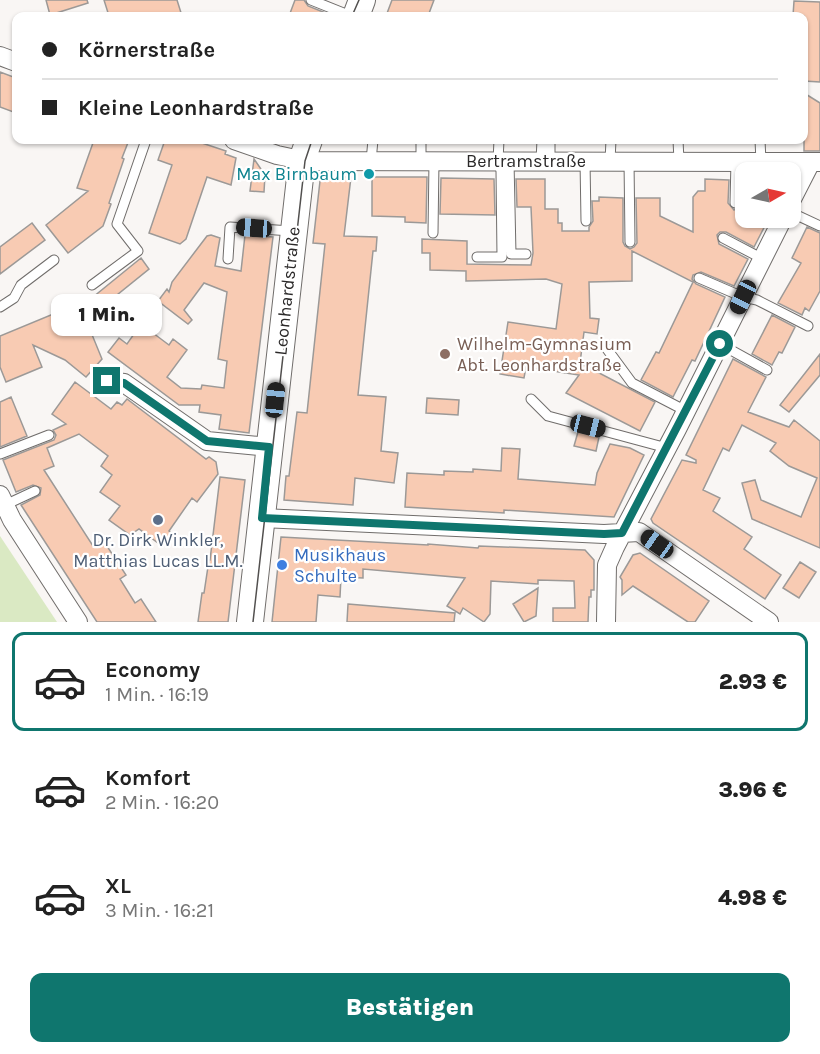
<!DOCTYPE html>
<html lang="de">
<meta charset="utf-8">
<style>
:root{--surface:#fff;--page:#f2f2f2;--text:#222;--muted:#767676;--line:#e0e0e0;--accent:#0f766e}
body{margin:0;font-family:Karla,sans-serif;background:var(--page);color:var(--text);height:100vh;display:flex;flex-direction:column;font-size:22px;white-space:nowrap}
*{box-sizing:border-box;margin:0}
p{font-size:20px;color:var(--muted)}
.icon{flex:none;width:33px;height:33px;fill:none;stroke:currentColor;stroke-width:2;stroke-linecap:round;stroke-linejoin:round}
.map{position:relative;height:622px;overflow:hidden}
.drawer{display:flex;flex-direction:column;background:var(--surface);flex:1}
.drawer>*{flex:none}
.banner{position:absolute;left:12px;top:12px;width:796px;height:132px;border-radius:12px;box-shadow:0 2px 4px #0004;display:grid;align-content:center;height:132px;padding:0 30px;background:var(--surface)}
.needle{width:39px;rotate:81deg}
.controls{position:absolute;left:735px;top:162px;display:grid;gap:12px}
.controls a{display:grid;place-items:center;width:66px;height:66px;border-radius:12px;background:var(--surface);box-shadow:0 2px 4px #0004;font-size:30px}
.end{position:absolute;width:27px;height:27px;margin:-14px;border:8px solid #0f766e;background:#fff;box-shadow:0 0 0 3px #fff}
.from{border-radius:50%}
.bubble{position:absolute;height:42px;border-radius:12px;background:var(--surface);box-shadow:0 2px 4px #0004;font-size:20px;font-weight:800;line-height:42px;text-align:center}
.car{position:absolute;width:18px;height:36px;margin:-18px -9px;border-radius:8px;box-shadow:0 0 4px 2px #0007;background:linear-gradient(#222 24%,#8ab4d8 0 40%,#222 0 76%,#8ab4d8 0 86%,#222 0)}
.banner b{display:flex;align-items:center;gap:21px;height:57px;font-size:22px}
.banner b+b{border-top:2px solid var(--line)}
.banner i{width:15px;height:15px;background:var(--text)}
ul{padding:10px 0 0;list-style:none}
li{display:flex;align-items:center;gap:18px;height:99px;margin:0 12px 9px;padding:0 18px;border:3px solid transparent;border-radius:12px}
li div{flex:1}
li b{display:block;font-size:22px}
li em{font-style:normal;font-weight:800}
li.current{border-color:var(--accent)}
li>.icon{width:54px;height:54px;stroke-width:1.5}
.button{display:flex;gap:12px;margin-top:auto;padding:12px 30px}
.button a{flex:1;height:69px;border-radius:12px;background:var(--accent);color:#fff;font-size:24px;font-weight:800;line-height:69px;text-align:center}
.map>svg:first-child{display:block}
</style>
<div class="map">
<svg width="820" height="622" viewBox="0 0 820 622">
<rect width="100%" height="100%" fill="#f9f6f4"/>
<path fill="#dae9c3" d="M 0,536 L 57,622 L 0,622 Z"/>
<path fill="#f8cbb3" stroke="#9c9997" stroke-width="1.5" d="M 46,0 L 87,0 L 88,3 L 50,15 Z
M 104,0 L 177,0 L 182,16 L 109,16 Z
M 295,0 L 304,0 L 308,6 L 328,14 L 327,16 L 289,16 Z
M 392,0 L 434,0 L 428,16 L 386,16 Z
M 794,1 L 820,2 L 820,82 L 804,81 L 804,16 L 793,16 Z
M 0,72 L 16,78 L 16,113 L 0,107 Z
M 804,93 L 820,103 L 820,151 L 804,151 Z
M 94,140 L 129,140 L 122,158 L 124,159 L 109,203 L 111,204 L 103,226 L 68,253 L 46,225 L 88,191 L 77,188 Z
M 165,140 L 193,140 L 226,151 L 225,154 L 236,158 L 231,185 L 207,177 L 186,239 L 180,244 L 149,233 L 172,165 L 158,160 Z
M 254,159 L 265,175 L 264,192 L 250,191 Z
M 324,177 L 351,177 L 344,236 L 377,237 L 376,251 L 373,251 L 358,395 L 386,397 L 381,451 L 398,453 L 394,483 L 355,478 L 353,505 L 284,500 L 286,476 L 289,476 L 297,412 L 307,413 L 325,244 L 313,243 L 320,181 Z
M 372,177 L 427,177 L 426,223 L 405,222 L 405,217 L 372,216 Z
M 441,178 L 494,179 L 495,215 L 440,214 Z
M 516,179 L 545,179 L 545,209 L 558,209 L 558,223 L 562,223 L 562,231 L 589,231 L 589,227 L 593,221 L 592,201 L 599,201 L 599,197 L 623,198 L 623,242 L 625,246 L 630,249 L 634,247 L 637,243 L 636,198 L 660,198 L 660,216 L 693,232 L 693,197 L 698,191 L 705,191 L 705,179 L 729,180 L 728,203 L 734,210 L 741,206 L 742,182 L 746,182 L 746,218 L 769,218 L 754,247 L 726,232 L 720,232 L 717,235 L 719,244 L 748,259 L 734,286 L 701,272 L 693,275 L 692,279 L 696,284 L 725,297 L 695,361 L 692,360 L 673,397 L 641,380 L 656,352 L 659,353 L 693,282 L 632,251 L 632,281 L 589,282 L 590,318 L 599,319 L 597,334 L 584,332 L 580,363 L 655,402 L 640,431 L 566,393 L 579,375 L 526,367 L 524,378 L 500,374 L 508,322 L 556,329 L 562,284 L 546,279 L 466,281 L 466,271 L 430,270 L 430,253 L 422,253 L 422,239 L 467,241 L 467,264 L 531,265 L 533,253 L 531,207 L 517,207 Z
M 32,223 L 45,240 L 0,274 L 0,247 Z
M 807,227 L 820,233 L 820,291 L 809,311 L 805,308 L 802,315 L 778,303 L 801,263 L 792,258 Z
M 211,235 L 220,238 L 215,266 L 241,271 L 245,235 L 273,237 L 249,433 L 219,429 L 221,415 L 199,412 L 200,405 L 179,405 L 108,352 L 119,338 L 127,344 L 141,324 L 169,345 L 173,339 L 187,350 L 167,377 L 181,388 L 201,389 L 202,385 L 224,388 L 227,361 L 218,359 L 227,292 L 204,283 L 184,310 L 192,320 L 188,324 L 158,301 L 167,289 L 169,292 L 172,282 L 207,236 Z
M 141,258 L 149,269 L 86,320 L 102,359 L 86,377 L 65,360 L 33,345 L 42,367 L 6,382 L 0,367 L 0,336 L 75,305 L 77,310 Z
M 772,315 L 795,327 L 782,353 L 779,352 L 772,365 L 752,354 Z
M 820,354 L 820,375 L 789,412 L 780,405 Z
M 733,359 L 766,377 L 748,412 L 789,427 L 794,420 L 820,441 L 820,548 L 752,519 L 742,483 L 755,480 L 761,500 L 801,517 L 817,478 L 789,466 L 770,451 L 776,443 L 742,425 L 729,451 L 723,448 L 703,490 L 720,498 L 713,511 L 752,537 L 744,549 L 781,575 L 765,599 L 653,523 L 651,519 L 682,460 L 696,463 L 696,460 L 686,455 Z
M 75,382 L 111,409 L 117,402 L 122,405 L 127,399 L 206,459 L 209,457 L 216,462 L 218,474 L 197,502 L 192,498 L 169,531 L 171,533 L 162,546 L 139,529 L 130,535 L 109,520 L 120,506 L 100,492 L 112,475 L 101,466 L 108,456 L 79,434 L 47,448 L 54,466 L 44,470 L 93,546 L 103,540 L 126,575 L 120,579 L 135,603 L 141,599 L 156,622 L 97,622 L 23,508 L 21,505 L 40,495 L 41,488 L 33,485 L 16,492 L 3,460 L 54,440 L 56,435 L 53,430 L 66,424 L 52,414 Z
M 11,397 L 27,436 L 0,447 L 0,402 Z
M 427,398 L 459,400 L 458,415 L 426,413 Z
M 578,432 L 599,437 L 596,451 L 574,446 Z
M 610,444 L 630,448 L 644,455 L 614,517 L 504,510 L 504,513 L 405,507 L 407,473 L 444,475 L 444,471 L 473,472 L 473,469 L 501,471 L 502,448 L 520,449 L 518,479 L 595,485 L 597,473 Z
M 220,477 L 245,480 L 228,622 L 198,622 L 202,593 L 204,593 L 209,560 L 210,560 Z
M 281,537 L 428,545 L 428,544 L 478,548 L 479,546 L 585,550 L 594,560 L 594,590 L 591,590 L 591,597 L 589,597 L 588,622 L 553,622 L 553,608 L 575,608 L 574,581 L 538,580 L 538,584 L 491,581 L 490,614 L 484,622 L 463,608 L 460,614 L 447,606 L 465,578 L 363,569 L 363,578 L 341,577 L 340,597 L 318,595 L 316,622 L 272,622 Z
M 640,553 L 709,601 L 695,622 L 688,622 L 633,586 L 622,595 L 622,580 L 620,577 L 633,555 Z
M 800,562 L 816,572 L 799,598 L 783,588 Z
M 538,588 L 536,616 L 524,622 L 513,604 Z
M 348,604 L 455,613 L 454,622 L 347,622 Z"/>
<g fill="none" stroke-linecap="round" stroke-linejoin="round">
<defs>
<path id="lane" d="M 311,0 L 351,16
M 421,140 L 421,161
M 678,140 L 679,161
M 760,140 L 761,162
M 371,161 L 373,140
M 509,161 L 511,254 L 526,254
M 541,161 L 542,140
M 550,161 L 550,140
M 585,161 L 586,221
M 610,161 L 611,140
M 629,161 L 630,242
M 735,203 L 736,161
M 790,212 L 820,226
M 433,233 L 434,161
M 723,238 L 763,259
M 477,257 L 502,257 L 501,171 L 498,161 L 499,140
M 228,259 L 230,227 L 291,231
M 699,278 L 743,297 L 757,300 L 808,326
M 92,285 L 138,251 L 117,224 L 146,140
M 0,307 L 14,298 L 21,285 L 54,260
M 720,344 L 767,370
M 607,349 L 632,383 L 686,411
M 531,399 L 548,416 L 667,448
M 0,454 L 49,435
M 5,505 L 35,491"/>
<path id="street" d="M 0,56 L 16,62
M 234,140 L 277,155 L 305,161 L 820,162
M 790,203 L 811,162
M 107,381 L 124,383 L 207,441 L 269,447
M 0,495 L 12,520 L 78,622
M 262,518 L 604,534 L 639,532 L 769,622
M 606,622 L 607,565 L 615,547 L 677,429 L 783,218"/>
<path id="secondary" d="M 356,16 L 362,0
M 250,622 L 302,160 L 309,140"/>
</defs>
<use href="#lane" stroke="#706d6b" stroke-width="11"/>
<use href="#street" stroke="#706d6b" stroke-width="20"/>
<use href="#secondary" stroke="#706d6b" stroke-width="28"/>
<use href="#lane" stroke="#fff" stroke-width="9"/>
<use href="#street" stroke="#fff" stroke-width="18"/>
<use href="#secondary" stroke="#fff" stroke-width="26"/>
<path stroke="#52504f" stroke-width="1.5" d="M 352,16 L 359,0
M 253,622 L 305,161 L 312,140"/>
</g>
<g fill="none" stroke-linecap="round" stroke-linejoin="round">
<path stroke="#0f766e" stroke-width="8" d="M 107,381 L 124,383 L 207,441 L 269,447 L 262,518 L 604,534 L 622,533 L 720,344"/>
</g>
<circle fill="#0f9aa8" stroke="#fff" stroke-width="2" cx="369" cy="174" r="6"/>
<circle fill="#8d6e63" stroke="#fff" stroke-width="2" cx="445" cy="354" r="6"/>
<circle fill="#5c6f8a" stroke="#fff" stroke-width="2" cx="158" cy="520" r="6"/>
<circle fill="#3f7fe0" stroke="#fff" stroke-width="2" cx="282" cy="565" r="6"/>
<g text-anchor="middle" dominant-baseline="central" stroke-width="4.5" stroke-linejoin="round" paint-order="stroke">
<g font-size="18" fill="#2b2929" stroke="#fff">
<text x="526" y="161">Bertramstraße</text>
<text transform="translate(287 291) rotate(-84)">Leonhardstraße</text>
</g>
<g font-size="18" fill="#0d838f" stroke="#fff" text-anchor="end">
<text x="357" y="174">Max Birnbaum</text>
</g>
<g font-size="18" fill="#785e54" stroke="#fff" text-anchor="start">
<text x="457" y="344">Wilhelm-Gymnasium<tspan x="457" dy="21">Abt. Leonhardstraße</tspan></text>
</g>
<g font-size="18" fill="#4e5e75" stroke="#fff">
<text x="158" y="540">Dr. Dirk Winkler,<tspan x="158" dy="21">Matthias Lucas LL.M.</tspan></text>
</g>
<g font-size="18" fill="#366cbe" stroke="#fff" text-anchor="start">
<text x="294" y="555">Musikhaus<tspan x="294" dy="21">Schulte</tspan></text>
</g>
</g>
</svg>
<div class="controls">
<a><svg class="needle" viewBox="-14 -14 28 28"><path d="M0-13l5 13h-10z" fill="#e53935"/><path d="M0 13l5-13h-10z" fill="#767676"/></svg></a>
</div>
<i class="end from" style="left:720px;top:344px"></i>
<i class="end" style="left:107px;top:381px"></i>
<div class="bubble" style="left:51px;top:294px;width:111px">1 Min.</div>
<i class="car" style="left:254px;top:228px;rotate:274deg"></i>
<i class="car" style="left:743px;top:297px;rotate:206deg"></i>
<i class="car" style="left:275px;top:400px;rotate:6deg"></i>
<i class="car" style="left:588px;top:426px;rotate:104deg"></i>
<i class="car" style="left:657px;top:544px;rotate:305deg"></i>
<div class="banner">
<b><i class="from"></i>Körnerstraße</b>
<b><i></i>Kleine Leonhardstraße</b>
</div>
</div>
<section class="drawer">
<ul>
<li class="current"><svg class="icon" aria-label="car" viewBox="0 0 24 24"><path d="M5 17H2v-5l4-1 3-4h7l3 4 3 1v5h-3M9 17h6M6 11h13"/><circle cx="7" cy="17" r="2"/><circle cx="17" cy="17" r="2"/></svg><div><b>Economy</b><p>1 Min. · 16:19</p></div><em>2.93 €</em></li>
<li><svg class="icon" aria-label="car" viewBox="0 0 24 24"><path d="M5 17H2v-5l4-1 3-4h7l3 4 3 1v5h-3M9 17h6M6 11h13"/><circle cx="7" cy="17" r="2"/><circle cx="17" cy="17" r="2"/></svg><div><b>Komfort</b><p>2 Min. · 16:20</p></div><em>3.96 €</em></li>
<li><svg class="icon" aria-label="car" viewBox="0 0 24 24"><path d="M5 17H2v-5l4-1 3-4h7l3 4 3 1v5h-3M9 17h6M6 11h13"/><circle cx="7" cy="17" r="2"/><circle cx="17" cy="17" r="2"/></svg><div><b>XL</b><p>3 Min. · 16:21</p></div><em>4.98 €</em></li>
</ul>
<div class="button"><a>Bestätigen</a></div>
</section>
